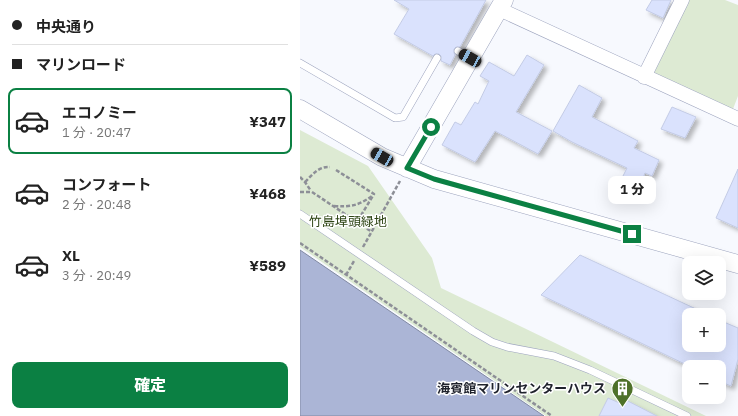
<!DOCTYPE html>
<html lang="ja">
<meta charset="utf-8">
<style>
:root{--surface:#fff;--page:#f2f2f2;--text:#222;--muted:#767676;--line:#e0e0e0;--accent:#0b8043}
body{margin:0;font-family:"IBM Plex Sans","Noto Sans JP",sans-serif;background:var(--page);color:var(--text);height:100vh;display:flex;flex-direction:column;font-size:15px;white-space:nowrap}
*{box-sizing:border-box;margin:0}
p{font-size:13px;color:var(--muted)}
.icon{flex:none;width:22px;height:22px;fill:none;stroke:currentColor;stroke-width:2;stroke-linecap:round;stroke-linejoin:round}
.map{position:relative;flex:1;overflow:hidden}
.sheet{display:flex;flex-direction:column;background:var(--surface);width:300px}
.sheet>*{flex:none}
.guide{display:grid;align-content:center;height:88px;padding:0 12px;background:var(--surface)}
.controls{position:absolute;left:382px;top:256px;display:grid;gap:8px}
.controls a{display:grid;place-items:center;width:44px;height:44px;border-radius:8px;background:var(--surface);box-shadow:0 4px 16px #0002;font-size:20px}
.end{position:absolute;width:18px;height:18px;margin:-9px;border:5px solid #0b8043;background:#fff;box-shadow:0 0 0 2px #fff}
.from{border-radius:50%}
.bubble{position:absolute;height:28px;border-radius:8px;background:var(--surface);box-shadow:0 4px 16px #0002;font-size:13px;font-weight:800;line-height:28px;text-align:center}
.car{position:absolute;width:12px;height:24px;margin:-12px -6px;border-radius:5px;box-shadow:0 0 3px 1px #0007;background:linear-gradient(#222 24%,#8ab4d8 0 40%,#222 0 76%,#8ab4d8 0 86%,#222 0)}
.guide b{display:flex;align-items:center;gap:14px;height:38px;font-size:15px}
.guide b+b{border-top:1px solid var(--line)}
.guide i{width:10px;height:10px;background:var(--text)}
ul{padding:0;list-style:none}
li{display:flex;align-items:center;gap:12px;height:66px;margin:0 8px 6px;padding:0 4px;border:2px solid transparent;border-radius:8px}
li div{flex:1}
li b{display:block;font-size:15px}
li em{font-style:normal;font-weight:800}
li.selected{border-color:var(--accent)}
li>.icon{width:36px;height:36px;stroke-width:1.5}
.button{display:flex;gap:8px;margin-top:auto;padding:8px 12px}
.button a{flex:1;height:46px;border-radius:8px;background:var(--accent);color:#fff;font-size:16px;font-weight:800;line-height:46px;text-align:center}
main{display:flex;flex:1;min-height:0}
.map>svg:first-child{display:block}
</style>
<main>
<section class="sheet">
<div class="guide">
<b><i class="from"></i>中央通り</b>
<b><i></i>マリンロード</b>
</div>
<ul>
<li class="selected"><svg class="icon" aria-label="car" viewBox="0 0 24 24"><path d="M5 17H2v-5l4-1 3-4h7l3 4 3 1v5h-3M9 17h6M6 11h13"/><circle cx="7" cy="17" r="2"/><circle cx="17" cy="17" r="2"/></svg><div><b>エコノミー</b><p>1 分 · 20:47</p></div><em>¥347</em></li>
<li><svg class="icon" aria-label="car" viewBox="0 0 24 24"><path d="M5 17H2v-5l4-1 3-4h7l3 4 3 1v5h-3M9 17h6M6 11h13"/><circle cx="7" cy="17" r="2"/><circle cx="17" cy="17" r="2"/></svg><div><b>コンフォート</b><p>2 分 · 20:48</p></div><em>¥468</em></li>
<li><svg class="icon" aria-label="car" viewBox="0 0 24 24"><path d="M5 17H2v-5l4-1 3-4h7l3 4 3 1v5h-3M9 17h6M6 11h13"/><circle cx="7" cy="17" r="2"/><circle cx="17" cy="17" r="2"/></svg><div><b>XL</b><p>3 分 · 20:49</p></div><em>¥589</em></li>
</ul>
<div class="button"><a>確定</a></div>
</section>
<div class="map">
<svg width="438" height="416" viewBox="0 0 438 416">
<defs>
<filter id="shadow"><feDropShadow dx="3.5" dy="3.5" stdDeviation="2" flood-color="#0004"/></filter>
</defs>
<rect width="100%" height="100%" fill="#f7f9fe"/>
<path fill="#ddead3" d="M 389,0 L 425,0 L 438,5 L 438,96 L 433,109 L 354,73 Z
M 0,130 L 68,166 L 132,258 L 141,288 L 406,416 L 246,416 L 0,247 Z"/>
<path fill="#abb5d6" stroke="#8189a3" d="M 0,250 L 244,416 L 0,416 Z"/>
<path fill="#dae2fd" stroke="#c3cbe5" filter="url(#shadow)" d="M 94,0 L 186,0 L 160,47 L 156,47 L 154,49 L 154,53 L 155,55 L 150,65 L 141,61 L 141,56 L 139,54 L 135,54 L 133,56 L 94,34 L 109,9 Z
M 352,0 L 371,0 L 363,18 L 346,10 Z
M 227,55 L 244,65 L 216,112 L 252,131 L 238,154 L 195,131 L 175,162 L 142,145 L 155,122 L 161,125 L 175,102 L 178,104 L 189,81 L 180,76 L 189,62 L 214,76 Z
M 279,85 L 302,98 L 292,117 L 338,141 L 334,148 L 359,160 L 352,176 L 345,173 L 338,192 L 319,184 L 327,168 L 272,142 L 253,131 Z
M 372,107 L 396,117 L 385,138 L 361,129 Z
M 438,169 L 438,228 L 416,218 Z
M 280,255 L 409,315 L 389,315 L 389,345 L 419,345 L 419,320 L 438,328 L 438,359 L 431,386 L 419,381 L 419,367 L 391,367 L 241,295 Z
M 308,398 L 322,404 L 324,399 L 357,416 L 299,416 Z"/>
<g fill="none" stroke-linecap="round" stroke-linejoin="round">
<defs>
<path id="service" d="M 158,51 L 170,58
M 0,63 L 95,118 L 103,117 L 137,58
M 0,214 L 173,331 L 192,342 L 207,347 L 254,356 L 290,370 L 387,416"/>
<path id="minor" d="M 199,9 L 438,119
M 344,77 L 382,0"/>
<path id="tertiary" d="M 0,109 L 82,157 L 134,179 L 438,264
M 107,168 L 204,0"/>
</defs>
<use href="#service" stroke="#9da4be" stroke-width="8"/>
<use href="#minor" stroke="#9da4be" stroke-width="15"/>
<use href="#tertiary" stroke="#9da4be" stroke-width="19"/>
<path stroke="#8d8f97" stroke-width="2.5" stroke-dasharray="4 2" stroke-linecap="butt" d="M 36,170 L 74,194 L 57,222
M 0,177 L 5,182 L 11,191
M 5,182 C 13,174 19,166 30,167
M 0,192 L 12,192 L 72,232
M 34,206 C 50,207 58,206 72,196
M 0,243 L 252,416
M 63,247 L 100,181
M 46,275 L 54,261"/>
<use href="#service" stroke="#fff" stroke-width="7"/>
<use href="#minor" stroke="#fff" stroke-width="14"/>
<use href="#tertiary" stroke="#fff" stroke-width="18"/>
</g>
<g fill="none" stroke-linecap="round" stroke-linejoin="round">
<path stroke="#0b8043" stroke-width="5" d="M 131,127 L 107,168 L 134,179 L 332,234"/>
</g>
<defs>
<symbol id="building-pin" viewBox="-11 -11 22 30"><path d="M0 17L-7.5 6A9.5 9.5 0 1 1 7.5 6Z" fill="#4e7129" stroke="#fff"/><path d="M-4-6H4V6H1V3H-1V6H-4ZM-2.5-4.3h1.7v1.8h-1.7ZM.8-4.3h1.7v1.8H.8ZM-2.5-1h1.7V.8h-1.7ZM.8-1h1.7V.8H.8Z" fill="#fff"/></symbol>
</defs>
<g fill-rule="evenodd">
<use href="#building-pin" x="310" y="376" width="25" height="34"/>
</g>
<g text-anchor="middle" dominant-baseline="central" stroke-width="3" stroke-linejoin="round" paint-order="stroke">
<g font-size="13" fill="#2d4414" stroke="#fff">
<text x="48" y="221">竹島埠頭緑地</text>
</g>
<g font-size="13" font-weight="bold" fill="#1f222c" stroke="#fff" text-anchor="end">
<text x="306" y="388">海賓館マリンセンターハウス</text>
</g>
</g>
</svg>
<div class="controls">
<a><svg class="icon" aria-label="layers" viewBox="0 0 24 24"><path d="M12 4l9 5-9 5-9-5zM3 14l9 5 9-5"/></svg></a>
<a>+</a>
<a>−</a>
</div>
<i class="end from" style="left:131px;top:127px"></i>
<i class="end" style="left:332px;top:234px"></i>
<div class="bubble" style="left:308px;top:176px;width:48px">1 分</div>
<i class="car" style="left:170px;top:58px;rotate:299deg"></i>
<i class="car" style="left:82px;top:157px;rotate:300deg"></i>
</div>
</main>
